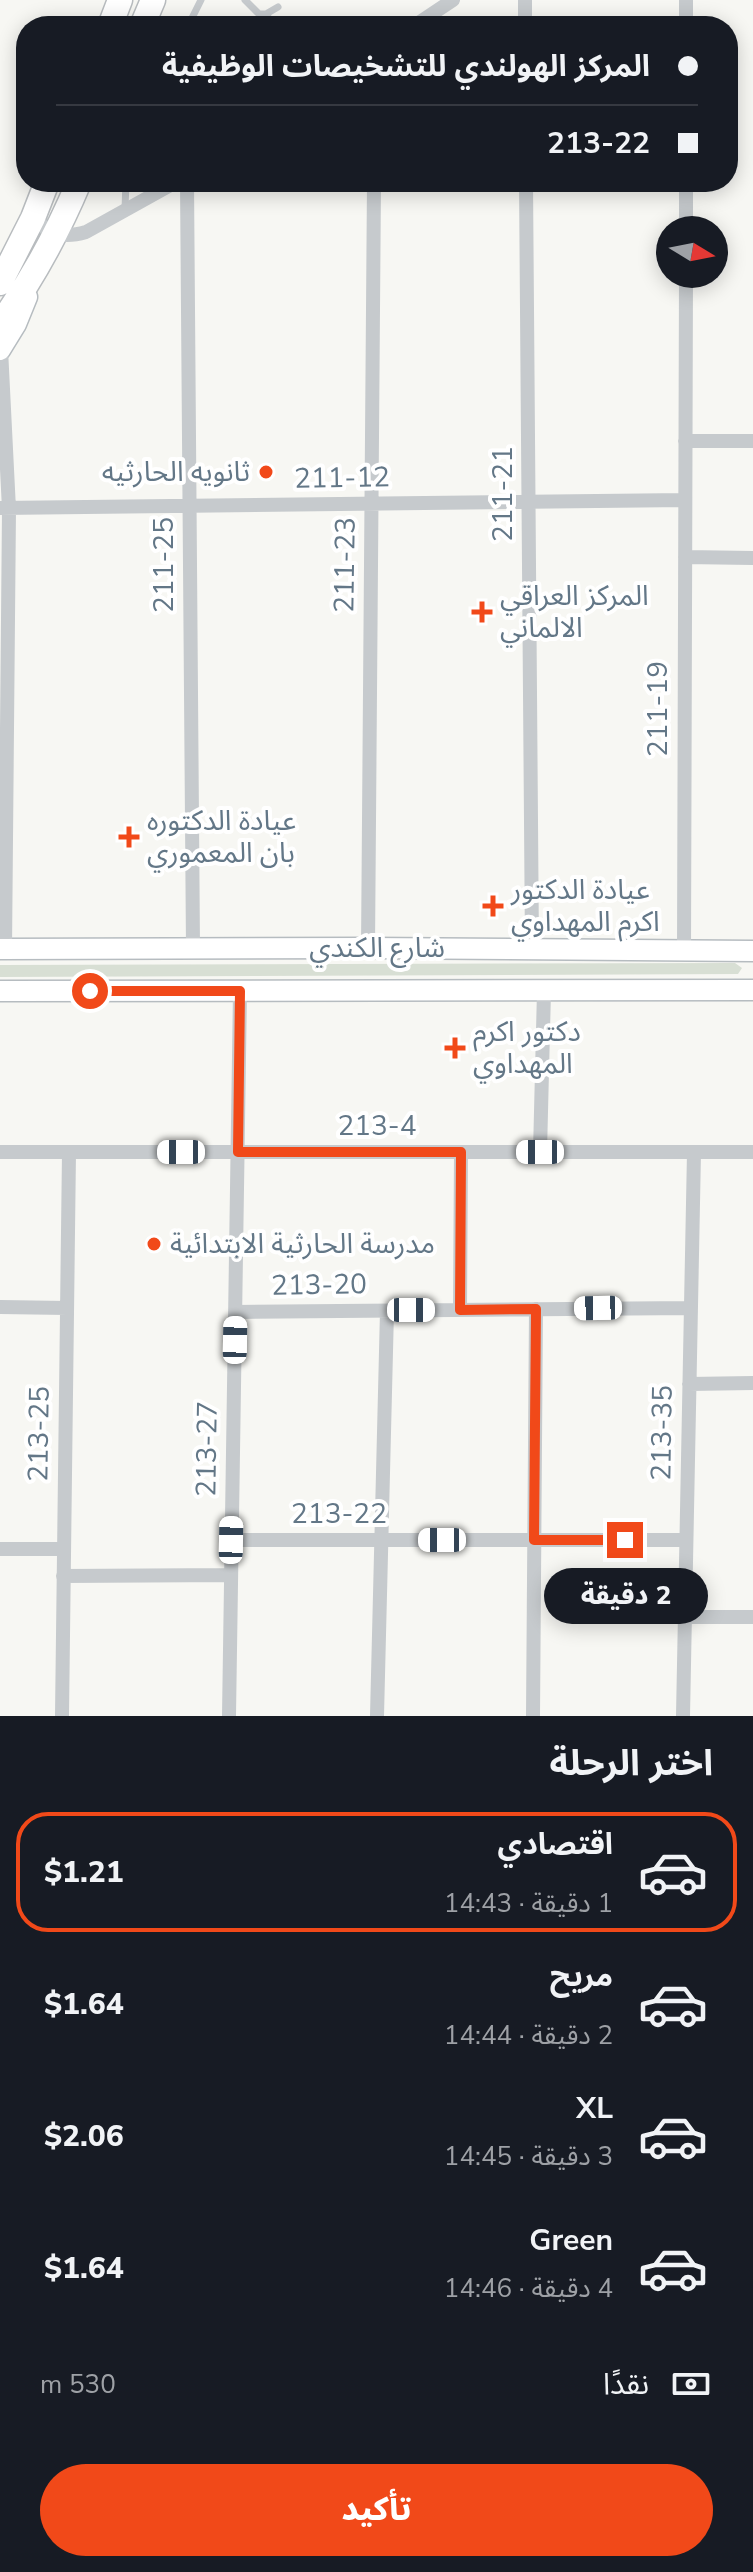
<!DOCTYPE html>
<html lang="ar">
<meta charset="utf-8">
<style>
:root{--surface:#171b24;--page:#242831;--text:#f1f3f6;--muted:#9ea1a6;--line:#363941;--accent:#f14919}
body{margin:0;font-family:"Nunito Sans","Noto Sans Arabic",sans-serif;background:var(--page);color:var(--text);direction:rtl;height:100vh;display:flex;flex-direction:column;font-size:30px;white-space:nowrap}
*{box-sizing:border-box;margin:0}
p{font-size:26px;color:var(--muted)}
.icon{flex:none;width:44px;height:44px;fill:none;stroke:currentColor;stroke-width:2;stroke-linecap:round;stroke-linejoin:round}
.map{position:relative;height:1716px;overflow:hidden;direction:ltr}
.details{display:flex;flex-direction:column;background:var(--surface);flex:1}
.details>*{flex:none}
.hud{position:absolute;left:16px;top:16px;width:722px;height:176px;border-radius:32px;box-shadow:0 4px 20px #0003;direction:rtl;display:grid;align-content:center;height:176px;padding:0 40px;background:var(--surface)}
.needle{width:52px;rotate:100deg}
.controls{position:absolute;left:656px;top:216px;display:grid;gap:16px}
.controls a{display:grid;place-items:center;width:72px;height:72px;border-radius:50%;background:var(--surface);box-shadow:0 4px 20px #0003;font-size:40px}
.end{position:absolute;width:36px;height:36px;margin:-18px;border:10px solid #f14919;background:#fff;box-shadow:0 0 0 4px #fff}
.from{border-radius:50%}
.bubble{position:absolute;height:56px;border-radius:28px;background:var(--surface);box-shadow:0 4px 20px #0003;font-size:26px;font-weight:800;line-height:56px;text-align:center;direction:rtl}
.car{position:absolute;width:24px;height:48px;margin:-24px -12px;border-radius:10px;box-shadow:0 0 6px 2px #0007;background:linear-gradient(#fff 24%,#345 0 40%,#fff 0 76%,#345 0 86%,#fff 0)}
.hud b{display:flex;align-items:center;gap:28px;height:76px;font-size:30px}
.hud b+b{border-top:2px solid var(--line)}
.hud i{width:20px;height:20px;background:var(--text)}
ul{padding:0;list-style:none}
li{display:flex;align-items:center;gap:24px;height:120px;margin:0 16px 12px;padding:0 24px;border:4px solid transparent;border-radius:32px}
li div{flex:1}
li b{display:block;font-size:30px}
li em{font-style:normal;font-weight:800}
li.on{border-color:var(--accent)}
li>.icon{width:72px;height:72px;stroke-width:1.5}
h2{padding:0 40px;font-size:36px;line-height:96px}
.pay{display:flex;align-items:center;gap:20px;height:88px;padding:0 40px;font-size:30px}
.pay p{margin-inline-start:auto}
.primary-button{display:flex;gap:16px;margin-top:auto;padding:16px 40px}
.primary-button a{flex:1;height:92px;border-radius:48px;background:var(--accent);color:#fff;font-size:32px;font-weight:800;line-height:92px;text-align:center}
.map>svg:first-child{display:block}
</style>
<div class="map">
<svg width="753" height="1716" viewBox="0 0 753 1716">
<rect width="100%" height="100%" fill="#f7f7f3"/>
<path fill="#d8dfd4" d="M 735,963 L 742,968 L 738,974 L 0,977 L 0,965 Z"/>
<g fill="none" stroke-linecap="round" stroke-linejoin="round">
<defs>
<path id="secondary" d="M 0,350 L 16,324 L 27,297
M 0,949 L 368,948 L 753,951
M 0,991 L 753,990"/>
<path id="highway" d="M 110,26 L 120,0
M 142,26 L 153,0
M 0,283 L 33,218 L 47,182
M 0,324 C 32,280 58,232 79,182"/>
</defs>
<use href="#secondary" stroke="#b6bcc0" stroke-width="23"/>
<use href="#highway" stroke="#b8bcbf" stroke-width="27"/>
<path stroke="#c6cacd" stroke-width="7" d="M 245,0 L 259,14 L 266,14 L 278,7
M 266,14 L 274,26
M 188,26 L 201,0
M 125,209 L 126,182"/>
<path stroke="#c6cacd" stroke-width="14" d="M 525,0 L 525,26
M 414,26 L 453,0
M 686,26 L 686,0
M 187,182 L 193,948
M 526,182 L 532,949
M 33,218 C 50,234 62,239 86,232 L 176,182
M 686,230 L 686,182
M 1,349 L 9,509 L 5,949
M 685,441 L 753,441
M 0,508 L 685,500
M 685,557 L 753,558
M 368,948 L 374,182
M 684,952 L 686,274
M 0,1152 L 753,1152
M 540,1152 L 544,991
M 0,1307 L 67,1308
M 460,1310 L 461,1152
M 235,1312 L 691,1308
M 689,1384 L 753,1383
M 231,1540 L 686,1540
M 0,1549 L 64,1549
M 63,1576 L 231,1575
M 684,1617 L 753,1617
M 62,1716 L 69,1152
M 229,1716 L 240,991
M 377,1716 L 387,1311
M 533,1716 L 536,1309
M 683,1716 L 694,1152"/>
<use href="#secondary" stroke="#fff" stroke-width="20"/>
<use href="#highway" stroke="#fff" stroke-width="24"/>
</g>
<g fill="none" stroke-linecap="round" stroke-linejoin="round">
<path stroke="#f14919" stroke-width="10" d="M 90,991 L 240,991 L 238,1152 L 461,1152 L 460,1310 L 536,1309 L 534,1540 L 625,1540"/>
</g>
<g fill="#f14919" stroke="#fff" stroke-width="3">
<circle cx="266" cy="472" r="8"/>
<path d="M478 600h8v8h8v8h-8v8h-8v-8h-8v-8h8z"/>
<path d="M125 825h8v8h8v8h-8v8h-8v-8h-8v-8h8z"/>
<path d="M489 894h8v8h8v8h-8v8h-8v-8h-8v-8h8z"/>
<path d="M451 1036h8v8h8v8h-8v8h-8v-8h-8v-8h8z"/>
<circle cx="154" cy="1244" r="8"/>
</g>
<g text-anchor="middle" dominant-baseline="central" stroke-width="8" stroke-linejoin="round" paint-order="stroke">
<g font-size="28" fill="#637787" stroke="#fff" text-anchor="start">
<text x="250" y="472" text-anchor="end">ثانويه الحارثيه</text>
<text x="500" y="596">المركز العراقي<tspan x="500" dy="32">الالماني</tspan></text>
<text x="147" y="821">عيادة الدكتوره<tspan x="147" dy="32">بان المعموري</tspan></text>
<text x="511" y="890">عيادة الدكتور<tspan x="511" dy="32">اكرم المهداوي</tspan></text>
<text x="473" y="1032">دكتور اكرم<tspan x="473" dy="32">المهداوي</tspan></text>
<text x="170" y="1244">مدرسة الحارثية الابتدائية</text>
</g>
<g font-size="28" fill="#637787" stroke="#fff">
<text transform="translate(342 478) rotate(-1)">211-12</text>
<text transform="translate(503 494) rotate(-90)">211-21</text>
<text transform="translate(164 565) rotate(-90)">211-25</text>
<text transform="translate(345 565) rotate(-89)">211-23</text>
<text transform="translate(658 709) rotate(-90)">211-19</text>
<text x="377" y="948">شارع الكندي</text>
<text x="377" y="1126">213-4</text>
<text transform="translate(319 1285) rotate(-1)">213-20</text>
<text transform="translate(662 1433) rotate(-89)">213-35</text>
<text transform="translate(39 1434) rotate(-89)">213-25</text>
<text transform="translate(207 1449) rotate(-89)">213-27</text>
<text x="339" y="1514">213-22</text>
</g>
</g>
</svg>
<div class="controls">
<a><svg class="needle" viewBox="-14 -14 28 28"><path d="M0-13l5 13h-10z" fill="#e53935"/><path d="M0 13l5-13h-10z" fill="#9ea1a6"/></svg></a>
</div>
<i class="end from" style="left:90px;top:991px"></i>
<i class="end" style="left:625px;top:1540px"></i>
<div class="bubble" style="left:544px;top:1568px;width:164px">2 دقيقة</div>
<i class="car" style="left:181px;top:1152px;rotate:270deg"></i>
<i class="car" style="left:540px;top:1152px;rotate:270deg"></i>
<i class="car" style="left:598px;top:1308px;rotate:269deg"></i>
<i class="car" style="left:411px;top:1310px;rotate:90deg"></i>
<i class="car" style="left:235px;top:1340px;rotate:1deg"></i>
<i class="car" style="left:231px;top:1540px;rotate:1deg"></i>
<i class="car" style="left:442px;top:1540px;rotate:270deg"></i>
<div class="hud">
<b><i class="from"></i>المركز الهولندي للتشخيصات الوظيفية</b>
<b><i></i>213-22</b>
</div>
</div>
<section class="details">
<h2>اختر الرحلة</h2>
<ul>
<li class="on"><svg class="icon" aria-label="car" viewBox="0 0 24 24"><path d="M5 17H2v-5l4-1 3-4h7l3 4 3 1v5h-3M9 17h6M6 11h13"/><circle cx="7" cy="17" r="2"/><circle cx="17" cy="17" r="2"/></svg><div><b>اقتصادي</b><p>1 دقيقة · 14:43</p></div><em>$1.21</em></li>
<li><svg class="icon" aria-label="car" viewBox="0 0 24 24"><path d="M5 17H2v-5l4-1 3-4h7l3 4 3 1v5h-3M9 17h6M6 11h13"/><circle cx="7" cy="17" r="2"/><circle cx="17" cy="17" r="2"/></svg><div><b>مريح</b><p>2 دقيقة · 14:44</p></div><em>$1.64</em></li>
<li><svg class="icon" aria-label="car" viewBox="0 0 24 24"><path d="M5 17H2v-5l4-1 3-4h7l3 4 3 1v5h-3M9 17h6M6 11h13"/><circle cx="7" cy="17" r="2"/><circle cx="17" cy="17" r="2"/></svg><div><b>XL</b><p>3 دقيقة · 14:45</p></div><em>$2.06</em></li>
<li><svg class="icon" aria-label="car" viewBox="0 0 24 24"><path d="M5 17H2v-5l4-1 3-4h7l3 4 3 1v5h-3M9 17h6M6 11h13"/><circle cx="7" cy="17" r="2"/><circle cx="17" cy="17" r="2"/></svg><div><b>Green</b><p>4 دقيقة · 14:46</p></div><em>$1.64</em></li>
</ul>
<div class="pay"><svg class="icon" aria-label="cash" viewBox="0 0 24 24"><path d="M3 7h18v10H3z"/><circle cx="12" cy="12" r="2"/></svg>نقدًا<p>530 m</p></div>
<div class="primary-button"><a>تأكيد</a></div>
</section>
